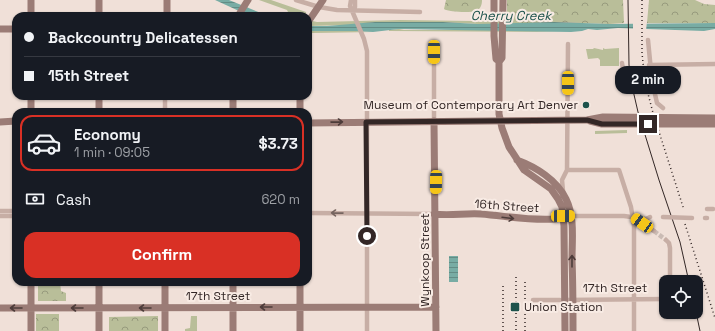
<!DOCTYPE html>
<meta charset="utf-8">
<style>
:root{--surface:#171b24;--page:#242831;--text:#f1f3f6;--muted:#9ea1a6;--line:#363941;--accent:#d93025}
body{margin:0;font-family:"Space Grotesk",sans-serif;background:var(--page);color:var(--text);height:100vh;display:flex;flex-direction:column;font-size:15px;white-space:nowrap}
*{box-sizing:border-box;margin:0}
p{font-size:13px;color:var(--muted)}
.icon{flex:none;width:22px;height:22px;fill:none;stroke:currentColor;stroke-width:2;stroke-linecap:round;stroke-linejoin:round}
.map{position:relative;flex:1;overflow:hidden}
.sheet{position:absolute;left:12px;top:108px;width:300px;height:178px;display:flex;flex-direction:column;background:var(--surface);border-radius:12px;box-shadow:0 1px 3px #0004}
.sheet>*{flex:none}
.top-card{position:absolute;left:12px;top:12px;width:300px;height:88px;border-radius:12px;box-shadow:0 1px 3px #0004;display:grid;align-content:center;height:88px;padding:0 12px;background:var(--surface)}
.tools{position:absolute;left:659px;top:275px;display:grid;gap:8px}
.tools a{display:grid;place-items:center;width:44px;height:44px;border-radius:8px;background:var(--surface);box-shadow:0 1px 3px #0004;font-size:20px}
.end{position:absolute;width:18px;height:18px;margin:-9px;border:5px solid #332726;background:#fff;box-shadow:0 0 0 2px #fff}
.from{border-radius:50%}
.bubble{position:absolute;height:28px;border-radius:12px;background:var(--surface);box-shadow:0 1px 3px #0004;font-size:13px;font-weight:600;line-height:28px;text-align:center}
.car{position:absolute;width:12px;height:24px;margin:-12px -6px;border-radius:5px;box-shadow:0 0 3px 1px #0007;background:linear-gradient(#f5c518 24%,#345 0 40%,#f5c518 0 76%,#345 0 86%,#f5c518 0)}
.top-card b{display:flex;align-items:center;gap:14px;height:38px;font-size:15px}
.top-card b+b{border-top:1px solid var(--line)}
.top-card i{width:10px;height:10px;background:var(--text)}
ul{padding:7px 0 0;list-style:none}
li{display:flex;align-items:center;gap:12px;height:56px;margin:0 8px 6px;padding:0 4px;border:2px solid transparent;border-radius:12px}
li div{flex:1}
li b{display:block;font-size:15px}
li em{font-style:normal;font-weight:600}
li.active{border-color:var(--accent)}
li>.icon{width:36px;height:36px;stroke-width:1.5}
.pay{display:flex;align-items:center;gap:10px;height:44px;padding:0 12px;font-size:15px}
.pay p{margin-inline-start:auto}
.cta{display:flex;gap:8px;margin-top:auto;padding:8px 12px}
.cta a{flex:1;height:46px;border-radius:12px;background:var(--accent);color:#fff;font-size:16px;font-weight:600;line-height:46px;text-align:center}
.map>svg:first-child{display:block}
</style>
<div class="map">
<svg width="715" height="331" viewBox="0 0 715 331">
<defs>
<pattern id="park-crowns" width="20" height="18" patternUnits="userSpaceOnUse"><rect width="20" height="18" fill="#b9be99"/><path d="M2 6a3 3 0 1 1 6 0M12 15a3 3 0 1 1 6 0" fill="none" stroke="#979a7d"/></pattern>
<pattern id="water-rules" width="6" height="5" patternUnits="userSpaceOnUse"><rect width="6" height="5" fill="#78aca4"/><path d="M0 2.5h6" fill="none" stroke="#638c85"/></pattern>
</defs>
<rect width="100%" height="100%" fill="#f0e0d8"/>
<path fill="#b9be99" d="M 259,0 L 271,0 L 306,12 L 306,14 L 288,12 L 287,10 Z
M 308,20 L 317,22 L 400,20 L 473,21 L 477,22 L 480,21 L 509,21 L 509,24 L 478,24 L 443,22 L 408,23 L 376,22 L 351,25 L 308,26 Z
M 399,29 L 404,30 L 512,30 L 560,32 L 389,31 L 389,30 Z
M 308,31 L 355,31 L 373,32 L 314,33 L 308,33 Z
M 594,48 L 603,50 L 603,48 L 605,49 L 619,48 L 619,66 L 600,66 L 600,60 L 598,58 L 588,59 L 586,49 L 593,49 Z
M 627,130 L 627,133 L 595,134 L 595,131 Z
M 191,316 L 197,316 L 197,331 L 185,331 L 185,329 L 190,328 Z"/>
<path fill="url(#park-crowns)" d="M 446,0 L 482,0 C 482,4 481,9 476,11 C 470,13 448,12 444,9 Z
M 507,0 L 623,0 L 624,23 L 610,24 L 554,22 L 509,24 L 509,13 L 507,13 Z
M 649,0 L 695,0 L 704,4 L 715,5 L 715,23 L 647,23 Z
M 38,282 L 60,282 L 61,291 L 66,293 L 66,301 L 38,301 Z
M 36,314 L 59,314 L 59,331 L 36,331 Z
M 158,316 L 158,331 L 109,331 L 109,317 Z"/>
<path fill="url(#water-rules)" d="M 215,0 L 229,0 L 268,16 L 250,16 Z
M 375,22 L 443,22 L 478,24 L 554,22 L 610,24 L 715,23 L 715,29 L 704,31 L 618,28 L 597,30 L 588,29 L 582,31 L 571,32 L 399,29 L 373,32 L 355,31 L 308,31 L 308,26 L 327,26 Z
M 449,256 L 458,256 L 458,282 L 449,282 Z"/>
<path fill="#f0e0d8" d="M 633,21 L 647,21 L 646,31 L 633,31 Z"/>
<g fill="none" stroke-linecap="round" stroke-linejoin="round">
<path stroke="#cabbb4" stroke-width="4.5" stroke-dasharray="4.5 2" stroke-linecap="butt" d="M 654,231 L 666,240"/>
<path stroke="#c7aea5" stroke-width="4.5" d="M 296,0 L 319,7 L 337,10 L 420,12
M 351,0 L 350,6 L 364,39 L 367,51 L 367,331
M 353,11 L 355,7 L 355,0
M 648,40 L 652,81 L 657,103 L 663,108
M 434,45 L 434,121
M 622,63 L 624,76
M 649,65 L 715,64
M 165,96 L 165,112
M 567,170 L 619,170 L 631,207 L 634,226 L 634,331
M 563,191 L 562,180 L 567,170 L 568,44
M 707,209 L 713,209
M 0,211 L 16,211
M 308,213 L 434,214
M 0,216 L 16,216
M 571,216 L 624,216 L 646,219 L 650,217
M 634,218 L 654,231
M 705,218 L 707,218
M 666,240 L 669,243 L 670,248 L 670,282
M 533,300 L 560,300
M 565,300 L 666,299"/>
<path stroke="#9b7c76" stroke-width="7" d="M 31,0 L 31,16
M 99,0 L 99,16
M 494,0 L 494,36 L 496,59 L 499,61
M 503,0 L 502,58 L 499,62 L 499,114 L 502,128 L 509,147 L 524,170 L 551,189 L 558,199 L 562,207 L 564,226 L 565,331
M 167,16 L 167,0
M 238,16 L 248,0
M 308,22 L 323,0
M 0,29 L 16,29
M 99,96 L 99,112
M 233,96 L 233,112
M 300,96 L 300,112
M 31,112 L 31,96
M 434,121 L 436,331
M 590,121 L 602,124 L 715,124
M 0,122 L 16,121
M 308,123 L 587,120 L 603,117 L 715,118
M 517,160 C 536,167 557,180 566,199 C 575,217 572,240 572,260 C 573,284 573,307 573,331
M 434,214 C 450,216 465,213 481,214 C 506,216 530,221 555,219 C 560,219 563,216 567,216
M 31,282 L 31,331
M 99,282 L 99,331
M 165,282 L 165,331
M 233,282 L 233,331
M 300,282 L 300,331
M 0,308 L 436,307"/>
<path stroke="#332726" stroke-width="1" d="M 628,0 L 629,65 L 632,86 L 638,112 L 659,180 L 680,242 L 689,282
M 696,312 L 700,331"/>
<path stroke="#332726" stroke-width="1.5" stroke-dasharray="1 3" stroke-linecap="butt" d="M 642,0 L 642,53 L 645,82 L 653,113 L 684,210
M 685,224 L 715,318
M 516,277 L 516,331
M 525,282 L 525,331
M 503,331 L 503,283"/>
<path stroke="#c7aea5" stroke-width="4.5" d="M 663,217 L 692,218"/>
</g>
<defs><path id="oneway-shaft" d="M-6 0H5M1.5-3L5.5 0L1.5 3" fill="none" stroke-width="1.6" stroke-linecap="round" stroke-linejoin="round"/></defs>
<g stroke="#4d3c3a">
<use href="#oneway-shaft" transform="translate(337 122) rotate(-1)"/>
<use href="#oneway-shaft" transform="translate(508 218) rotate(7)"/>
<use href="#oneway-shaft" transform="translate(572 261) rotate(-90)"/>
<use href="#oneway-shaft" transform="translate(266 307) rotate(-180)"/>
<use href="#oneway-shaft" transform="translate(16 308) rotate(180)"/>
<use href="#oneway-shaft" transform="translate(77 308) rotate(180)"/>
<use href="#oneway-shaft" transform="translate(145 308) rotate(180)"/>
</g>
<use stroke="#76645f" href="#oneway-shaft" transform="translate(337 213) rotate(-179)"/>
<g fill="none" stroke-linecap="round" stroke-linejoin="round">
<path stroke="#332726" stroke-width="5" d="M 367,236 L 366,122 L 587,120 L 602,124 L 648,124"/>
</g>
<g fill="#1d534c" stroke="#f8ebe4" stroke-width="1.5">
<circle cx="586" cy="105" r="4"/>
<rect x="510" y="302" width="10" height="10" rx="2"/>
</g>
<g text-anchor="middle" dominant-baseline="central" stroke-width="4" stroke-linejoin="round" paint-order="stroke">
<g font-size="12" fill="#332726" stroke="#f8ebe4" text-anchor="end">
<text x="578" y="105">Museum of Contemporary Art Denver</text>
<text x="524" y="307" text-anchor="start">Union Station</text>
</g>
<g font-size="12" fill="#332726" stroke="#f8ebe4">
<text transform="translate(507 206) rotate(4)">16th Street</text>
<text transform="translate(425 260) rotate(-90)">Wynkoop Street</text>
<text x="615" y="288">17th Street</text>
<text x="218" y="296">17th Street</text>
</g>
<g font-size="13" font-style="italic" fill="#1d534c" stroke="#f8ebe4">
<text x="511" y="15">Cherry Creek</text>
</g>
</g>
</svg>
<div class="tools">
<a><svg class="icon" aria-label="locate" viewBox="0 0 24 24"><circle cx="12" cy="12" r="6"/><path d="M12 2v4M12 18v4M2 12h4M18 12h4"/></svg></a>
</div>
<i class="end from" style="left:367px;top:236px"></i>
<i class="end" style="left:648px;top:124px"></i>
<div class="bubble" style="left:615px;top:66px;width:66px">2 min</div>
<i class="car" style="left:434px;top:52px;rotate:180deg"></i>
<i class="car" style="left:568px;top:83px;rotate:180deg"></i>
<i class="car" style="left:436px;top:182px;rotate:181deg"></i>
<i class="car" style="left:563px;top:216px;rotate:89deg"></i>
<i class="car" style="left:642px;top:223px;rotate:304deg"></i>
<div class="top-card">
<b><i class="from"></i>Backcountry Delicatessen</b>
<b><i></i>15th Street</b>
</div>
<section class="sheet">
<ul>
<li class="active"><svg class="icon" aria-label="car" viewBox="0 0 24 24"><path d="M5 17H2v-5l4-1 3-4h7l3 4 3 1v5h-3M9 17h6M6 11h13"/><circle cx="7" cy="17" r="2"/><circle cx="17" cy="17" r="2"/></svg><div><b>Economy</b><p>1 min · 09:05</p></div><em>$3.73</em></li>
</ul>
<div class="pay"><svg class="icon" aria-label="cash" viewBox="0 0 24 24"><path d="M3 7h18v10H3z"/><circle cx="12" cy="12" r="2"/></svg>Cash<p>620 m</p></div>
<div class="cta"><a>Confirm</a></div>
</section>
</div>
